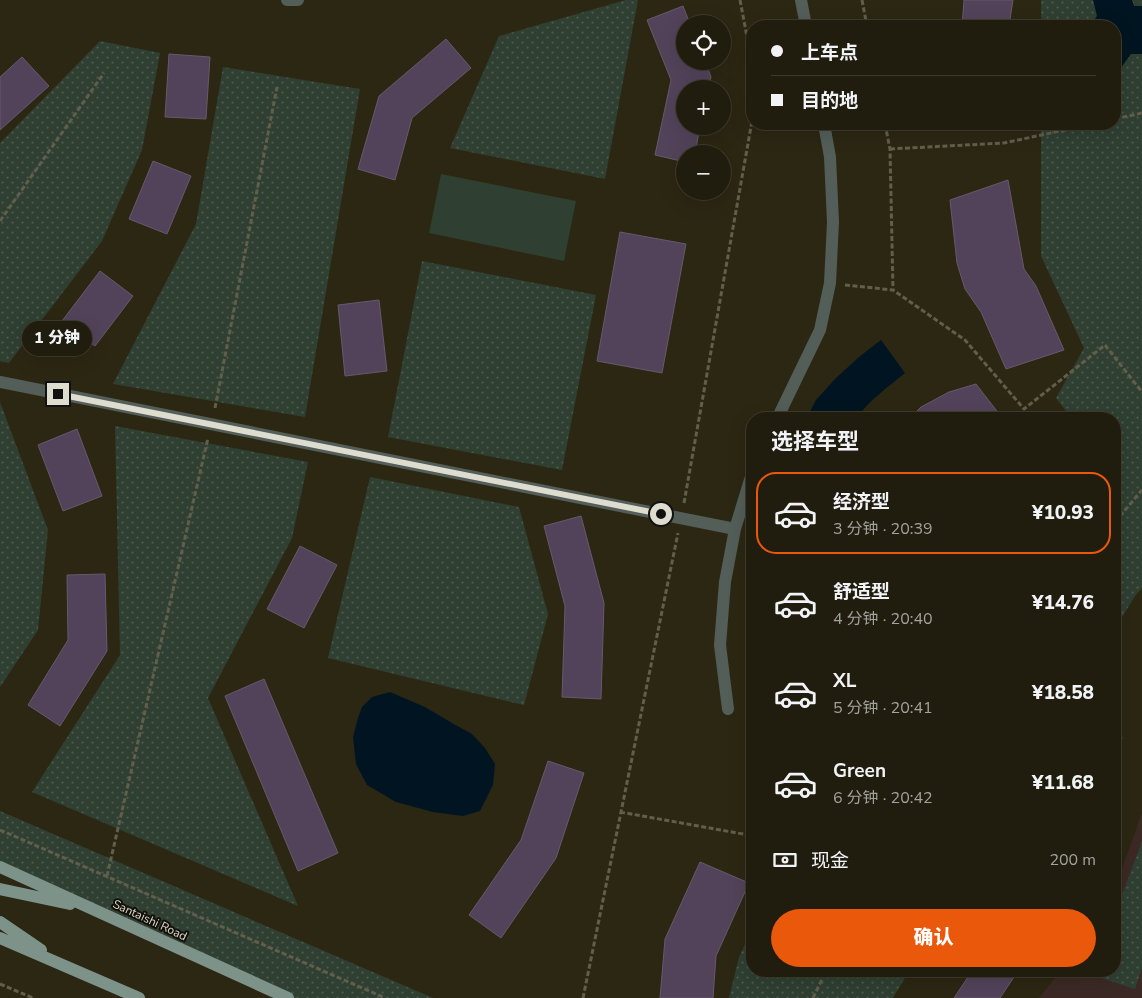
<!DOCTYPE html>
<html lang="zh">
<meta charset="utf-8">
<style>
:root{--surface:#211d0e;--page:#2d2a1c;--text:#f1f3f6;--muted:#a2a29e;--line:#3e3b2e;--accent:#ea580c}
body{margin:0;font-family:"Nunito Sans","Noto Sans SC",sans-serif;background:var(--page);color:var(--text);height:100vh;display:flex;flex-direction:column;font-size:19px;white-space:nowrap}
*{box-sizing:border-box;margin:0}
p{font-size:16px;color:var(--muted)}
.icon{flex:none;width:28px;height:28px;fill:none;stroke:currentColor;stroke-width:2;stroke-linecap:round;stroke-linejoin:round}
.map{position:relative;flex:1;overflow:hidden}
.details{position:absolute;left:746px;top:412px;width:375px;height:565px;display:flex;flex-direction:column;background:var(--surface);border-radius:20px;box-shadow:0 5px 20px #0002,0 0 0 1px var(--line)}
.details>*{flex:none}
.top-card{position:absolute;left:746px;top:20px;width:375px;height:110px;border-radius:20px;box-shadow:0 5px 20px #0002,0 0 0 1px var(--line);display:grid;align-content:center;height:110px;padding:0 25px;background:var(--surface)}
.tools{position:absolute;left:676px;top:15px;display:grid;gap:10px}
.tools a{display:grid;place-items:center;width:55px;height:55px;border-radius:50%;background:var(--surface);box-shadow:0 5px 20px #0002,0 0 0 1px var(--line);font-size:25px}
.end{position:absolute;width:22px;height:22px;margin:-11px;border:6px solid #dedbcf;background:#111;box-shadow:0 0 0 2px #111}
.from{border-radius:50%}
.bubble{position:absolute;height:35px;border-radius:18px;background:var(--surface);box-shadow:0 5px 20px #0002,0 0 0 1px var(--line);font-size:16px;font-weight:800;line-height:35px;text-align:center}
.top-card b{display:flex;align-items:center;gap:18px;height:48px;font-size:19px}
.top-card b+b{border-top:1px solid var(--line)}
.top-card i{width:12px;height:12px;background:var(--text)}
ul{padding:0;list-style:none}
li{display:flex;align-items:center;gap:15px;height:82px;margin:0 10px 8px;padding:0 15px;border:2px solid transparent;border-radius:20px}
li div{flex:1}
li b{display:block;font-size:19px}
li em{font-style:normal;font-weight:800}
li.active{border-color:var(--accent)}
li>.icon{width:45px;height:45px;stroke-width:1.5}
h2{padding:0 25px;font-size:22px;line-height:60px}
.pay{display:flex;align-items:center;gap:12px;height:55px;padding:0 25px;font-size:19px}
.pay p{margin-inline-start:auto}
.button{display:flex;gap:10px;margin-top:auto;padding:10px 25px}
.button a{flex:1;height:58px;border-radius:30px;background:var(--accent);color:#fff;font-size:20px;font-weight:800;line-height:58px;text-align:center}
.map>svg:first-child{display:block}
</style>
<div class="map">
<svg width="1142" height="998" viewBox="0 0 1142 998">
<defs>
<pattern id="grass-dots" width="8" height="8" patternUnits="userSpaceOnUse" patternTransform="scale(1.25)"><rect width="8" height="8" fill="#2f3f32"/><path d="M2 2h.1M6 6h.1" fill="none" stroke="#4d5a4f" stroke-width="1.8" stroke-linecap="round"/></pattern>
</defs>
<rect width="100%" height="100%" fill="#2c2713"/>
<path fill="#3c2925" d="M 1142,813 L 1142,998 L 1039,998 L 1061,971 L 1115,971 L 1115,888 Z"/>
<path fill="url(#grass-dots)" d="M 626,0 L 638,0 L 605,179 L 450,148 L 499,36 Z
M 1041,0 L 1142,0 L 1142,588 L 1135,596 L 1115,629 L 1115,419 L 1072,419 L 1056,398 L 1084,348 L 1041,256 L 1041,124 L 1115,124 L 1115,26 L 1041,26 Z
M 100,41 L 160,53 L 142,150 L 102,241 L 9,363 L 0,361 L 0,143 Z
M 223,67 L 360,89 L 305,417 L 113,384 L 196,224 Z
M 422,261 L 596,295 L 562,470 L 388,437 Z
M 0,402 L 48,530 L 38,630 L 0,687 Z
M 115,426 L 308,462 L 292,538 L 208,698 L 298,906 L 32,792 L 120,655 Z
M 370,477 L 519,507 L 548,614 L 524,705 L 328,658 Z
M 0,811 L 433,998 L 289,998 L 0,866 Z
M 1142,841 L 1142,968 L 1135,989 L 1092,975 L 1094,971 L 1115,971 L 1115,914 Z
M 752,929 L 752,971 L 909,971 L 893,998 L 729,998 L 739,957 Z"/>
<path fill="#2f3f32" d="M 441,174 L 576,201 L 564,261 L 429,233 Z"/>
<path fill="#001521" d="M 1093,0 L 1132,0 L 1134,6 L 1142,6 L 1142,54 L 1131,54 L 1115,76 L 1115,26 L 1090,26 L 1097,16 Z
M 881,340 L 905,373 C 888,387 869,400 856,419 L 806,419 L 816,400 L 835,379 L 859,357 Z
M 390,692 L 425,707 L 452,723 L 472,734 L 485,748 L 495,764 L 493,785 L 480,811 L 463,816 L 433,812 L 396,802 L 367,785 L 356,764 L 353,737 L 358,718 L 362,707 L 372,697 Z"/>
<path fill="#52435a" stroke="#66596c" d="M 964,0 L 1013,0 L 1009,26 L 962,26 Z
M 683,6 L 690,24 L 685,24 L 685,61 L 705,61 L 711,77 L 708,89 L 685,89 L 685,126 L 700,126 L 695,154 L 685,154 L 685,162 L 655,155 L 671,80 L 647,20 Z
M 446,39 L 471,68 L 412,118 L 395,180 L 358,169 L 379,96 Z
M 169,54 L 210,57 L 206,119 L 165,117 Z
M 22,57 L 49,86 L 0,130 L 0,77 Z
M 153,161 L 191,176 L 167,234 L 129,219 Z
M 1008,180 L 1024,269 L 1036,286 L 1064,350 L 1006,369 L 981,312 L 965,289 L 957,263 L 950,200 Z
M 620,232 L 686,244 L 662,373 L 597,361 Z
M 100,271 L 133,296 L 95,346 L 62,321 Z
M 379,300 L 387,371 L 345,376 L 338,305 Z
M 976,384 L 1003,419 L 909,419 L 921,407 L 949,392 Z
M 77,429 L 102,496 L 63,511 L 38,445 Z
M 581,516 L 604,603 L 601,699 L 562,697 L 565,606 L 544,526 Z
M 300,546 L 337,565 L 304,628 L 267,609 Z
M 105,574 L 107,651 L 60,726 L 28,705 L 68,640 L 67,575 Z
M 264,679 L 338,853 L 298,871 L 225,696 Z
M 1115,736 L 1122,737 L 1115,770 Z
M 548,761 L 584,773 L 556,858 L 501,938 L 469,915 L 521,840 Z
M 700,862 L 749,883 L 716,956 L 713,998 L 660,998 L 665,939 Z
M 972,971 L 1011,971 L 1016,974 L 1000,998 L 954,998 Z"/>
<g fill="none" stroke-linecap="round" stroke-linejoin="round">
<path stroke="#625e4c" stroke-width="3" stroke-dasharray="5 2.5" stroke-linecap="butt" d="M 740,0 L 752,63
M 862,0 L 867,26
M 1115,119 L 1142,113
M 885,124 L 890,149 L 893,290
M 890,149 L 1004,143 L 1093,124
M 0,221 L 104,73
M 845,285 L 893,290 L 965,340 L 1024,409 L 1105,345 L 1142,392
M 215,408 L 277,87
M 684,503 L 752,121
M 1115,522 L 1142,490
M 620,812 L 743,834 L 752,839
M 0,830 L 385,998
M 107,876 L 208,438
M 0,984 L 33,998
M 583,998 L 678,533
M 813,998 L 826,971"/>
<path stroke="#535e59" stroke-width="12" d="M 287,0 L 298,0
M 801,0 L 806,26
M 0,382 L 735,529 L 749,483 L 752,474
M 777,419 L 820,330 L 830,283 L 833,222 L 830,157 L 824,124
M 728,709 L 720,645 L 725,582 L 735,529"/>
<path stroke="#7d9389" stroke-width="12" d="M 0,867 L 288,998
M 0,889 L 70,904
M 0,922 L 41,950
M 0,938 L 139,998"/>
</g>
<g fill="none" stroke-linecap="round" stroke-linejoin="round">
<path stroke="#dedbcf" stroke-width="6" d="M 58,394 L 661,514"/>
</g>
<g text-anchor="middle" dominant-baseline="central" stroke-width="4" stroke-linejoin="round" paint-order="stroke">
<g font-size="12" fill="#dedbcf" stroke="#121008">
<text transform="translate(150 920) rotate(25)">Santaishi Road</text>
</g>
</g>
</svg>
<div class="tools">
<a><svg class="icon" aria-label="locate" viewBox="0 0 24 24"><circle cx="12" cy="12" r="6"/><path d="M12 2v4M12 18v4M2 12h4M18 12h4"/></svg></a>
<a>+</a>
<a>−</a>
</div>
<i class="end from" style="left:661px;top:514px"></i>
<i class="end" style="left:58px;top:394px"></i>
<div class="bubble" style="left:22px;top:321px;width:70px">1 分钟</div>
<div class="top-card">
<b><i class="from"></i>上车点</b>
<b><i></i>目的地</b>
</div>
<section class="details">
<h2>选择车型</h2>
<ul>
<li class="active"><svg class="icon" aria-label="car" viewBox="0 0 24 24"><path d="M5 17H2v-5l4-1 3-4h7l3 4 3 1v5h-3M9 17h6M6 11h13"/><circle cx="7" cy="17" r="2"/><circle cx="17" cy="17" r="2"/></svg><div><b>经济型</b><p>3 分钟 · 20:39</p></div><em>¥10.93</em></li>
<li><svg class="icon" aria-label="car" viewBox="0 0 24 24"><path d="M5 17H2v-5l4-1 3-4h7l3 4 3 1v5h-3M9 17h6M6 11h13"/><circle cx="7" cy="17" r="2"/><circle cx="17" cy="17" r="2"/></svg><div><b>舒适型</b><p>4 分钟 · 20:40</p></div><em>¥14.76</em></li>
<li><svg class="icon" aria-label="car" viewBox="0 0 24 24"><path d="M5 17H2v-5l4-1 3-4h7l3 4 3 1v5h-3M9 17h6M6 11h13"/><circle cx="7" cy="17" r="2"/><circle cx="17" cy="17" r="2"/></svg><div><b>XL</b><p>5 分钟 · 20:41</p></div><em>¥18.58</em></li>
<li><svg class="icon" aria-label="car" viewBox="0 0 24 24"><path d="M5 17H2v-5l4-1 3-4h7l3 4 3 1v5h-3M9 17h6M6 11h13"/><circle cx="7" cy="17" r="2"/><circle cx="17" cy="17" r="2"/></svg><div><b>Green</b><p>6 分钟 · 20:42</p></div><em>¥11.68</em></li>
</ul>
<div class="pay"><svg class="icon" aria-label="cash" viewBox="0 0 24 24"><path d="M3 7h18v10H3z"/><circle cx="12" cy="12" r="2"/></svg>现金<p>200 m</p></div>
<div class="button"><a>确认</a></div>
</section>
</div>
